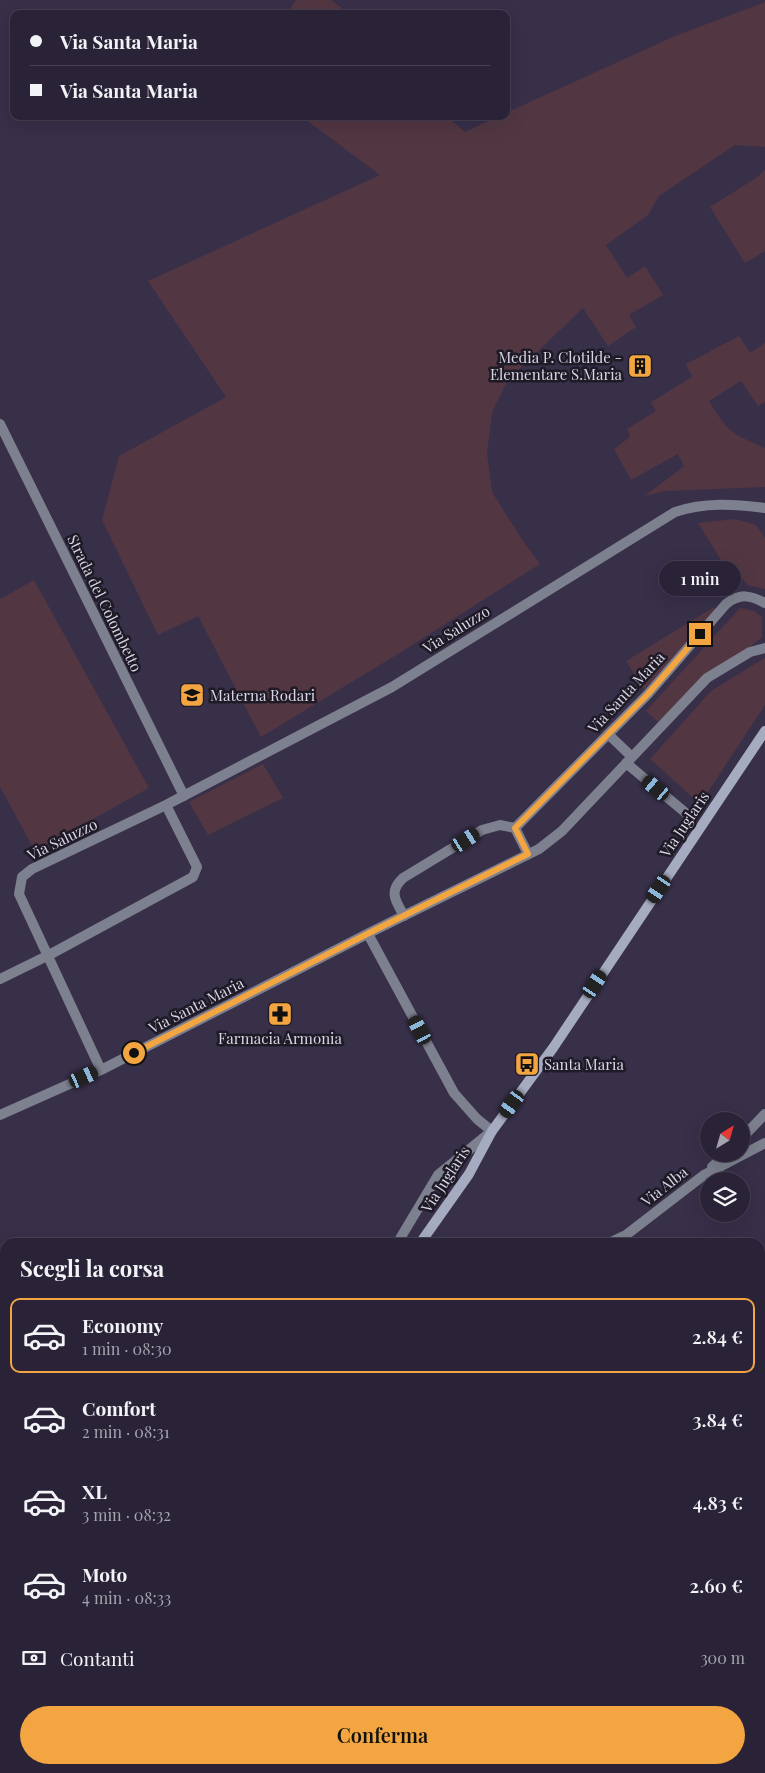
<!DOCTYPE html>
<html lang="it">
<meta charset="utf-8">
<style>
:root{--surface:#2a2337;--page:#362f42;--text:#f1f3f6;--muted:#a5a4ad;--line:#464052;--accent:#f2a541}
body{margin:0;font-family:"Playfair Display",serif;background:var(--page);color:var(--text);height:100vh;display:flex;flex-direction:column;font-size:19px;white-space:nowrap}
*{box-sizing:border-box;margin:0}
p{font-size:16px;color:var(--muted)}
.icon{flex:none;width:28px;height:28px;fill:none;stroke:currentColor;stroke-width:2;stroke-linecap:round;stroke-linejoin:round}
.map{position:relative;flex:1;overflow:hidden}
.sheet{position:absolute;left:0px;top:1238px;width:765px;height:536px;display:flex;flex-direction:column;background:var(--surface);border-radius:15px 15px 0 0;box-shadow:0 5px 20px #0002,0 0 0 1px var(--line)}
.sheet>*{flex:none}
.top-card{position:absolute;left:10px;top:10px;width:500px;height:110px;border-radius:10px;box-shadow:0 5px 20px #0002,0 0 0 1px var(--line);display:grid;align-content:center;height:110px;padding:0 20px;background:var(--surface)}
.needle{width:32px;rotate:37deg}
.tools{position:absolute;left:700px;top:1112px;display:grid;gap:10px}
.tools a{display:grid;place-items:center;width:50px;height:50px;border-radius:50%;background:var(--surface);box-shadow:0 5px 20px #0002,0 0 0 1px var(--line);font-size:25px}
.end{position:absolute;width:22px;height:22px;margin:-11px;border:6px solid #f2a541;background:#111;box-shadow:0 0 0 2px #111}
.from{border-radius:50%}
.bubble{position:absolute;height:35px;border-radius:18px;background:var(--surface);box-shadow:0 5px 20px #0002,0 0 0 1px var(--line);font-size:16px;font-weight:600;line-height:35px;text-align:center}
.car{position:absolute;width:15px;height:30px;margin:-15px -8px;border-radius:6px;box-shadow:0 0 4px 1px #0007;background:linear-gradient(#222 24%,#8ab4d8 0 40%,#222 0 76%,#8ab4d8 0 86%,#222 0)}
.top-card b{display:flex;align-items:center;gap:18px;height:48px;font-size:19px}
.top-card b+b{border-top:1px solid var(--line)}
.top-card i{width:12px;height:12px;background:var(--text)}
ul{padding:0;list-style:none}
li{display:flex;align-items:center;gap:15px;height:75px;margin:0 10px 8px;padding:0 10px;border:2px solid transparent;border-radius:10px}
li div{flex:1}
li b{display:block;font-size:19px}
li em{font-style:normal;font-weight:600}
li.on{border-color:var(--accent)}
li>.icon{width:45px;height:45px;stroke-width:1.5}
h2{padding:0 20px;font-size:22px;line-height:60px}
.pay{display:flex;align-items:center;gap:12px;height:55px;padding:0 20px;font-size:19px}
.pay p{margin-inline-start:auto}
.cta{display:flex;gap:10px;margin-top:auto;padding:10px 20px}
.cta a{flex:1;height:58px;border-radius:30px;background:var(--accent);color:#111;font-size:20px;font-weight:600;line-height:58px;text-align:center}
.map>svg:first-child{display:block}
</style>
<div class="map">
<svg width="765" height="1773" viewBox="0 0 765 1773">
<rect width="100%" height="100%" fill="#382f49"/>
<path fill="#523743" d="M 296,0 L 331,0 L 350,14 L 286,14 Z
M 765,2 L 765,147 L 735,145 L 659,196 L 648,215 L 606,245 L 627,278 L 645,266 L 663,295 L 629,315 L 636,327 L 608,346 L 583,308 L 508,380 L 492,412 L 487,454 L 492,492 L 523,541 L 540,564 L 398,654 L 261,737 L 198,616 L 158,635 L 102,520 L 119,456 L 226,397 L 148,281 L 380,175 L 301,116 L 451,116 L 450,119 L 465,132 L 499,116 L 506,116 L 506,113 L 675,36 Z
M 765,170 L 765,251 L 745,263 L 710,207 L 756,178 Z
M 739,336 L 750,353 L 765,343 L 765,402 L 758,406 L 741,381 L 709,401 C 728,432 732,434 765,448 L 765,487 L 665,491 L 645,496 L 684,466 L 678,454 L 631,480 L 614,449 L 630,437 L 627,429 L 656,411 L 651,402 L 692,377 L 686,364 Z
M 735,519 L 756,525 L 765,538 L 765,589 L 747,585 L 733,565 L 724,565 L 698,523 Z
M 34,580 L 149,788 L 35,851 L 0,787 L 0,599 Z
M 714,607 L 715,613 L 644,690 L 626,661 Z
M 740,608 L 754,611 L 762,617 L 762,637 L 659,723 L 646,711 Z
M 765,658 L 765,705 L 700,804 L 650,759 L 711,691 Z
M 263,764 L 283,798 L 208,835 L 189,802 Z
M 5,1445 L 5,1504 L 0,1506 L 0,1446 Z"/>
<g fill="none" stroke-linecap="round" stroke-linejoin="round">
<path stroke="#7d808e" stroke-width="10" d="M 0,424 L 184,796
M 608,734 L 632,757
M 626,763 L 687,814
M 528,854 L 515,828 L 648,694 L 726,604 C 740,593 750,595 765,603
M 404,916 C 396,901 388,892 403,878 L 482,830 L 500,825 L 515,828
M 368,934 L 454,1093 L 477,1119 L 492,1131 L 438,1175 L 398,1242
M 0,979 L 49,955 L 193,877 L 197,867 L 166,805
M 101,1070 L 19,894 L 22,877 L 32,869 L 166,805 L 392,687 L 675,512 C 705,502 734,504 765,508
M 0,1115 L 101,1070 L 373,931 L 539,849 L 562,831 L 707,678 L 750,652 L 765,648
M 741,1139 L 765,1114
M 712,1167 L 726,1154
M 611,1242 L 626,1235 L 704,1175 L 765,1143
M 0,1399 L 5,1399
M 760,1553 L 765,1558
M 760,1588 L 765,1580
M 760,1660 L 765,1663
M 106,1769 L 111,1773
M 465,1769 L 471,1773
M 94,1773 L 97,1769
M 690,1773 L 691,1769"/>
<path stroke="#a5abc0" stroke-width="10" d="M 421,1242 L 469,1174 L 492,1131 L 553,1048 L 765,731
M 0,1424 L 5,1423"/>
</g>
<g fill="none" stroke-linecap="round" stroke-linejoin="round">
<path stroke="#f2a541" stroke-width="6" d="M 134,1053 L 373,931 L 528,854 L 515,828 L 648,694 L 700,634"/>
</g>
<defs>
<symbol id="building-square" viewBox="-11 -11 22 22"><rect x="-9" y="-9" width="18" height="18" rx="4" fill="#f2a541" stroke="#1e1a26"/><path d="M-4-6H4V6H1V3H-1V6H-4ZM-2.5-4.3h1.7v1.8h-1.7ZM.8-4.3h1.7v1.8H.8ZM-2.5-1h1.7V.8h-1.7ZM.8-1h1.7V.8H.8Z" fill="#111"/></symbol>
<symbol id="school-square" viewBox="-11 -11 22 22"><rect x="-9" y="-9" width="18" height="18" rx="4" fill="#f2a541" stroke="#1e1a26"/><path d="M0-5L7-2L0 1L-7-2ZM-4 1L0 2.5L4 1V4Q0 6-4 4Z" fill="#111"/></symbol>
<symbol id="pharmacy-square" viewBox="-11 -11 22 22"><rect x="-9" y="-9" width="18" height="18" rx="4" fill="#f2a541" stroke="#1e1a26"/><path d="M-2-6h4v4h4v4h-4v4h-4v-4h-4v-4h4Z" fill="#111"/></symbol>
<symbol id="bus-square" viewBox="-11 -11 22 22"><rect x="-9" y="-9" width="18" height="18" rx="4" fill="#f2a541" stroke="#1e1a26"/><path d="M-5-6H5V4H4V6H2V4H-2V6H-4V4H-5ZM-3.5-4V0h7V-4ZM-3.5 1.2v1.5H-2V1.2ZM2 1.2v1.5H3.5V1.2Z" fill="#111"/></symbol>
</defs>
<g fill-rule="evenodd">
<use href="#building-square" x="626" y="352" width="28" height="28"/>
<use href="#school-square" x="178" y="681" width="28" height="28"/>
<use href="#pharmacy-square" x="266" y="1000" width="28" height="28"/>
<use href="#bus-square" x="513" y="1050" width="28" height="28"/>
</g>
<g text-anchor="middle" dominant-baseline="central" stroke-width="5" stroke-linejoin="round" paint-order="stroke">
<g font-size="15" fill="#dad5e6" stroke="#1e1a26" text-anchor="start">
<text x="622" y="357" text-anchor="end">Media P. Clotilde -<tspan x="622" dy="17">Elementare S.Maria</tspan></text>
<text x="210" y="695">Materna Rodari</text>
<text x="280" y="1038" text-anchor="middle">Farmacia Armonia</text>
<text x="544" y="1064">Santa Maria</text>
</g>
<g font-size="15" fill="#dad5e6" stroke="#1e1a26">
<text transform="translate(105 603) rotate(64)">Strada del Colombetto</text>
<text transform="translate(456 629) rotate(-32)">Via Saluzzo</text>
<text transform="translate(626 692) rotate(-47)">Via Santa Maria</text>
<text transform="translate(684 824) rotate(-56)">Via Juglaris</text>
<text transform="translate(62 839) rotate(-26)">Via Saluzzo</text>
<text transform="translate(196 1005) rotate(-27)">Via Santa Maria</text>
<text transform="translate(445 1179) rotate(-57)">Via Juglaris</text>
<text transform="translate(664 1186) rotate(-38)">Via Alba</text>
</g>
</g>
</svg>
<div class="tools">
<a><svg class="needle" viewBox="-14 -14 28 28"><path d="M0-13l5 13h-10z" fill="#e53935"/><path d="M0 13l5-13h-10z" fill="#a5a4ad"/></svg></a>
<a><svg class="icon" aria-label="layers" viewBox="0 0 24 24"><path d="M12 4l9 5-9 5-9-5zM3 14l9 5 9-5"/></svg></a>
</div>
<i class="end from" style="left:134px;top:1053px"></i>
<i class="end" style="left:700px;top:634px"></i>
<div class="bubble" style="left:659px;top:561px;width:82px">1 min</div>
<i class="car" style="left:656px;top:788px;rotate:310deg"></i>
<i class="car" style="left:466px;top:840px;rotate:58deg"></i>
<i class="car" style="left:659px;top:889px;rotate:214deg"></i>
<i class="car" style="left:595px;top:984px;rotate:34deg"></i>
<i class="car" style="left:420px;top:1030px;rotate:332deg"></i>
<i class="car" style="left:84px;top:1077px;rotate:66deg"></i>
<i class="car" style="left:512px;top:1104px;rotate:216deg"></i>
<div class="top-card">
<b><i class="from"></i>Via Santa Maria</b>
<b><i></i>Via Santa Maria</b>
</div>
<section class="sheet">
<h2>Scegli la corsa</h2>
<ul>
<li class="on"><svg class="icon" aria-label="car" viewBox="0 0 24 24"><path d="M5 17H2v-5l4-1 3-4h7l3 4 3 1v5h-3M9 17h6M6 11h13"/><circle cx="7" cy="17" r="2"/><circle cx="17" cy="17" r="2"/></svg><div><b>Economy</b><p>1 min · 08:30</p></div><em>2.84 €</em></li>
<li><svg class="icon" aria-label="car" viewBox="0 0 24 24"><path d="M5 17H2v-5l4-1 3-4h7l3 4 3 1v5h-3M9 17h6M6 11h13"/><circle cx="7" cy="17" r="2"/><circle cx="17" cy="17" r="2"/></svg><div><b>Comfort</b><p>2 min · 08:31</p></div><em>3.84 €</em></li>
<li><svg class="icon" aria-label="car" viewBox="0 0 24 24"><path d="M5 17H2v-5l4-1 3-4h7l3 4 3 1v5h-3M9 17h6M6 11h13"/><circle cx="7" cy="17" r="2"/><circle cx="17" cy="17" r="2"/></svg><div><b>XL</b><p>3 min · 08:32</p></div><em>4.83 €</em></li>
<li><svg class="icon" aria-label="car" viewBox="0 0 24 24"><path d="M5 17H2v-5l4-1 3-4h7l3 4 3 1v5h-3M9 17h6M6 11h13"/><circle cx="7" cy="17" r="2"/><circle cx="17" cy="17" r="2"/></svg><div><b>Moto</b><p>4 min · 08:33</p></div><em>2.60 €</em></li>
</ul>
<div class="pay"><svg class="icon" aria-label="cash" viewBox="0 0 24 24"><path d="M3 7h18v10H3z"/><circle cx="12" cy="12" r="2"/></svg>Contanti<p>300 m</p></div>
<div class="cta"><a>Conferma</a></div>
</section>
</div>
